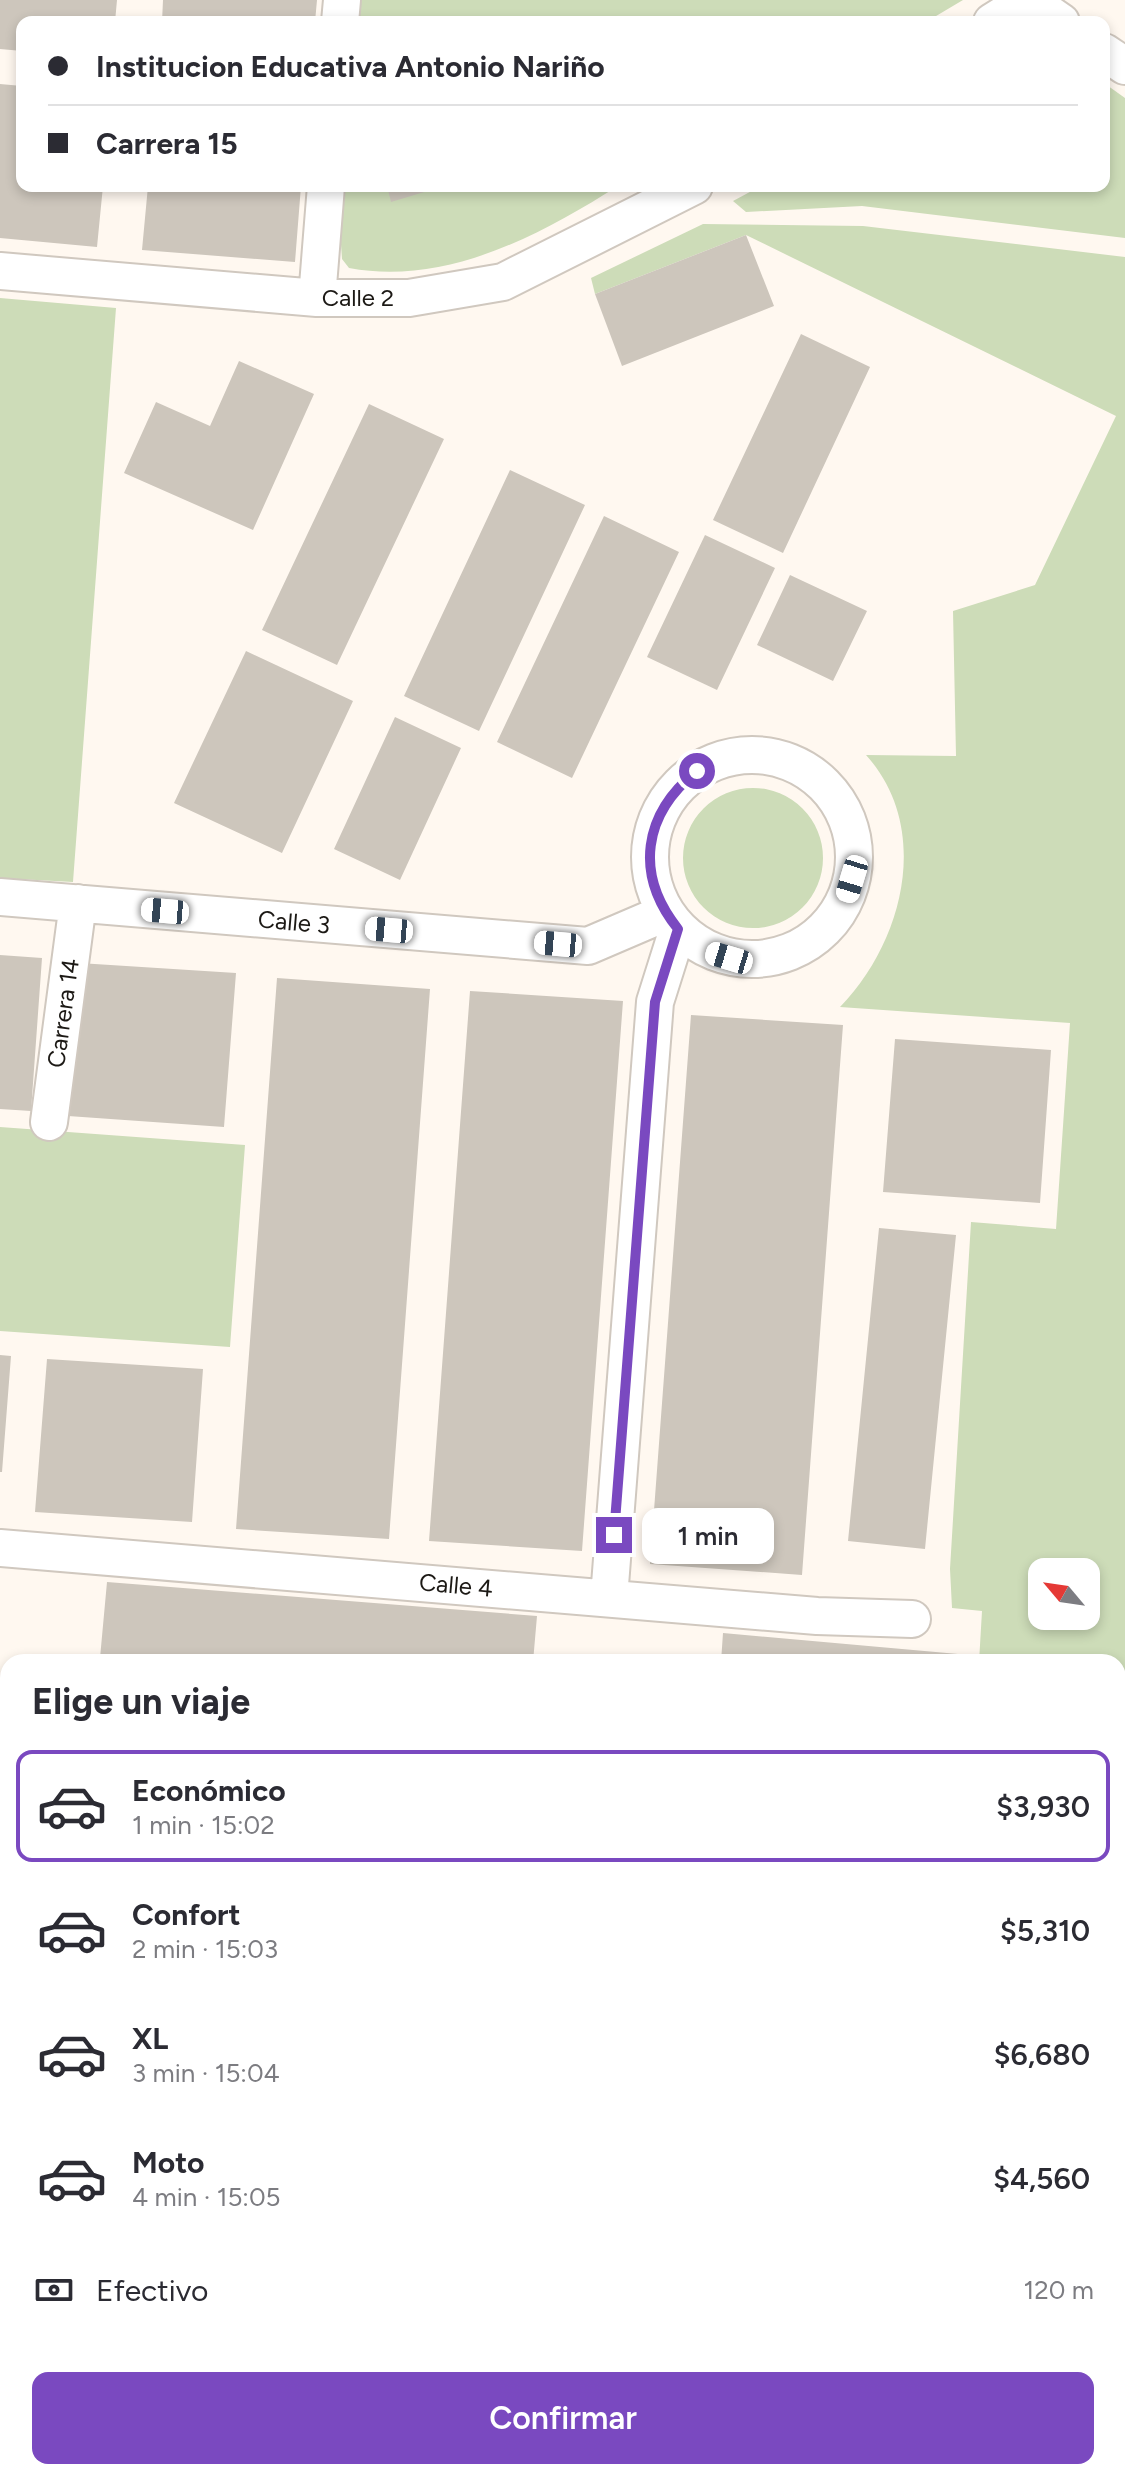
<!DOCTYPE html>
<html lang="es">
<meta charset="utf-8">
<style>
:root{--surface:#fff;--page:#f2f2f3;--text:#2b2b33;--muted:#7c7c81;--line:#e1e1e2;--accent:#7a49c0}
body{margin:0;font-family:Figtree,sans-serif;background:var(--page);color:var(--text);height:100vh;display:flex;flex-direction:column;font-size:30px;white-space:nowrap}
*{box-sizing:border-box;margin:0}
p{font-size:26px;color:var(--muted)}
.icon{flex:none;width:44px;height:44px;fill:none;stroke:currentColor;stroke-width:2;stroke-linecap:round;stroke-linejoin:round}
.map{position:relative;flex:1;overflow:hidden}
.sheet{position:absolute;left:0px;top:1654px;width:1126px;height:826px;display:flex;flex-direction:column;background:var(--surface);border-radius:24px 24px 0 0;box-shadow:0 4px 12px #0003}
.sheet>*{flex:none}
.guide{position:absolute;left:16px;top:16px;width:1094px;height:176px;border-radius:16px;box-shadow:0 4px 12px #0003;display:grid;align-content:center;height:176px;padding:0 32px;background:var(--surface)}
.needle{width:52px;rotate:299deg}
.buttons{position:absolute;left:1028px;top:1558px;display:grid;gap:16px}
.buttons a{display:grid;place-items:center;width:72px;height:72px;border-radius:16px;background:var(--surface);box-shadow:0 4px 12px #0003;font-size:40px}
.end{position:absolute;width:36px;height:36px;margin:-18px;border:10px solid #7a49c0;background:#fff;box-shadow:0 0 0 4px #fff}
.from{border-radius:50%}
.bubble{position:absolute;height:56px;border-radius:16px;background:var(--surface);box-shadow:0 4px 12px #0003;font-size:26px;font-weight:600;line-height:56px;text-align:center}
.car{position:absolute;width:24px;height:48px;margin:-24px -12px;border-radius:10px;box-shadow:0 0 6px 2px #0007;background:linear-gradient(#fff 24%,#345 0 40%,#fff 0 76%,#345 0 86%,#fff 0)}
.guide b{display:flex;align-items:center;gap:28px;height:76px;font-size:30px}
.guide b+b{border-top:2px solid var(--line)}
.guide i{width:20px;height:20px;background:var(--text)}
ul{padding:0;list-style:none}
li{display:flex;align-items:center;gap:24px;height:112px;margin:0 16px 12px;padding:0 16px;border:4px solid transparent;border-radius:16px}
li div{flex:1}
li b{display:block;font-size:30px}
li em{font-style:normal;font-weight:600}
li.current{border-color:var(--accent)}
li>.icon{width:72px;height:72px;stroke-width:1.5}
h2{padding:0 32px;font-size:36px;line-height:96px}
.pay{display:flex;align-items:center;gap:20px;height:88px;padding:0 32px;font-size:30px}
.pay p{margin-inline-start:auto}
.action{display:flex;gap:16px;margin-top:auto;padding:16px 32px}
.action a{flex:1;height:92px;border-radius:16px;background:var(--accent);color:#fff;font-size:32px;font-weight:600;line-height:92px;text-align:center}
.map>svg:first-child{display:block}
</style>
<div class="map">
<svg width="1125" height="2479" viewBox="0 0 1125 2479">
<rect width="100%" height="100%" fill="#fff8f0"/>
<path fill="#cddcb8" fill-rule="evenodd" d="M 353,0 L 963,0 L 926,22 L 352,22 Z
M 1104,83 L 1125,98 L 1125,238 L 862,206 L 746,212 L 733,201 L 761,186 L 1104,186 Z
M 337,186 L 618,186 C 539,236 445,286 349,268 L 342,259 Z
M 703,224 L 863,226 L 1125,257 L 1125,1855 L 1118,1853 L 1118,1662 L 979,1662 L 982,1611 L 952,1608 L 950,1569 L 971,1222 L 1056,1229 L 1070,1023 L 840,1007 C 904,941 932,828 866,755 L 956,756 L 953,611 L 1035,585 L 1116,416 L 746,235 L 595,294 L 591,278 ZM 1042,1572 L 1086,1572 L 1086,1616 L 1042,1616 Z
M 0,298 L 116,308 L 73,882 L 0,878 Z
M683 858a70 70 0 1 1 140 0a70 70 0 1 1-140 0Z
M 0,1127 L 245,1145 L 230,1347 L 0,1331 Z"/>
<path fill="#cdc6bc" d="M 0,0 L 117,0 L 115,22 L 22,22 L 22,51 L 0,49 Z
M 163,0 L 317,0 L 315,22 L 162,22 Z
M 0,84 L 22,86 L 22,186 L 103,186 L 97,247 L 0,238 Z
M 148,186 L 301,186 L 295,262 L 142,250 Z
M 387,186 L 441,186 L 441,187 L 391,202 Z
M 746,235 L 774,306 L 622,366 L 595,294 Z
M 801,334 L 870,367 L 783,553 L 713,520 Z
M 239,361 L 314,394 L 253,530 L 124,473 L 156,402 L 210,426 Z
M 369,404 L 444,439 L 337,665 L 262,630 Z
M 510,470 L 585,505 L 479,731 L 404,696 Z
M 604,516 L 679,552 L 572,778 L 497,742 Z
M 705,535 L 775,568 L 717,690 L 647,657 Z
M 790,575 L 867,611 L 833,681 L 757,645 Z
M 246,651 L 353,701 L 282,853 L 174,803 Z
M 395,717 L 461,748 L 400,880 L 334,849 Z
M 0,955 L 42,958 L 31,1111 L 0,1109 Z
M 79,963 L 236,973 L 224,1127 L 68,1116 Z
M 277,978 L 430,989 L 389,1539 L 236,1529 Z
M 470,991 L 623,1001 L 582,1551 L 429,1541 Z
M 691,1015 L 843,1025 L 802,1575 L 650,1564 Z
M 895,1039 L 1051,1050 L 1040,1203 L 883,1192 Z
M 879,1228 L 956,1235 L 925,1549 L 848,1541 Z
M 0,1355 L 11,1356 L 2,1472 L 0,1472 Z
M 47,1359 L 203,1369 L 192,1522 L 35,1512 Z
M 107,1582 L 537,1616 L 533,1662 L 150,1662 L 100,1658 Z
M 723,1633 L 958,1654 L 957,1662 L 721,1662 Z"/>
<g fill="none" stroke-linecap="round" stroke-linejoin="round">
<defs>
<path id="street" d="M 1029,0 L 1061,22
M 340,22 L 342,0
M 992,22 L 1027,0
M 1104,52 L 1125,66
M 0,271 L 317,298 L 409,298 L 503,282 L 694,186
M 317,298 L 326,186
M650 857a102 102 0 1 1 204 0a102 102 0 1 1-204 0Z
M 0,897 L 588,946 L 665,913
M 49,1122 L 78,903
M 0,1548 L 817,1616 L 912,1619
M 609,1598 L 655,1002 L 678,929"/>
</defs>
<use href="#street" stroke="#d0c8bf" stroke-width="40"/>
<use href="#street" stroke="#fff" stroke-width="36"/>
</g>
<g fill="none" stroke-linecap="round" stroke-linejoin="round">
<path stroke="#7a49c0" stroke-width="10" d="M 614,1535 L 655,1002 L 678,929 C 634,874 643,814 697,771"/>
</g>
<g text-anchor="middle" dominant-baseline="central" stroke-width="8" stroke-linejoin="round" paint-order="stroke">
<g font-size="24" fill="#1c1915" stroke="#fff">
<text x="358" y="297">Calle 2</text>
<text transform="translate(294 922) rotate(5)">Calle 3</text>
<text transform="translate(63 1013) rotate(-82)">Carrera 14</text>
<text transform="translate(456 1585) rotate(5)">Calle 4</text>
</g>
</g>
</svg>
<div class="buttons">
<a><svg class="needle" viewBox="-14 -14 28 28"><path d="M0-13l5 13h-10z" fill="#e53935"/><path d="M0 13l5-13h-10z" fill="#7c7c81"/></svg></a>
</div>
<i class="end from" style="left:697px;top:771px"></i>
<i class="end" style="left:614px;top:1535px"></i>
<div class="bubble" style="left:642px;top:1508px;width:132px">1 min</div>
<i class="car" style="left:852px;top:879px;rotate:197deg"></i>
<i class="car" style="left:165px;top:911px;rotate:275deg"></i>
<i class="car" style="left:389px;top:930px;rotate:275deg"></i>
<i class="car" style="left:558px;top:944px;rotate:275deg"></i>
<i class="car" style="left:729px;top:958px;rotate:287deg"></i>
<div class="guide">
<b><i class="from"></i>Institucion Educativa Antonio Nariño</b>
<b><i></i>Carrera 15</b>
</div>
<section class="sheet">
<h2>Elige un viaje</h2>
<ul>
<li class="current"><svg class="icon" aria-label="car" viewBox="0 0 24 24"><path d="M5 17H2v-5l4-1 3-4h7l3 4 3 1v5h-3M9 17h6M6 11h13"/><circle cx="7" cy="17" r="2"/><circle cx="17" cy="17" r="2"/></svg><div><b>Económico</b><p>1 min · 15:02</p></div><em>$3,930</em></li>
<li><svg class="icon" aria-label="car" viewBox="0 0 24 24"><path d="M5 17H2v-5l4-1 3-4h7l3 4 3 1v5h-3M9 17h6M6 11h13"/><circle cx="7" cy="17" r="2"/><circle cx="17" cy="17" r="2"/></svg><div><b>Confort</b><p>2 min · 15:03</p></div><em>$5,310</em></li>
<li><svg class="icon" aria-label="car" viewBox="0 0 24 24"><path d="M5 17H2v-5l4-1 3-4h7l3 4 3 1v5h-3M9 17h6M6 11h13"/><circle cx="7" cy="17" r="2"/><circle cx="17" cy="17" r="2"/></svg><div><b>XL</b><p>3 min · 15:04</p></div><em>$6,680</em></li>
<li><svg class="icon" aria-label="car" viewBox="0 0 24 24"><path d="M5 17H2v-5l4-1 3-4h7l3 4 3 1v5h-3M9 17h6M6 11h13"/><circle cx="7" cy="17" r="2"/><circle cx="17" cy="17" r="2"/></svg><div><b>Moto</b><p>4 min · 15:05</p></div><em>$4,560</em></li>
</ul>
<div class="pay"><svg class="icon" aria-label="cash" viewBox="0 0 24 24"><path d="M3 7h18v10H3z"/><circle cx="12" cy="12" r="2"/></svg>Efectivo<p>120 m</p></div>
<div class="action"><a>Confirmar</a></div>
</section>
</div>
